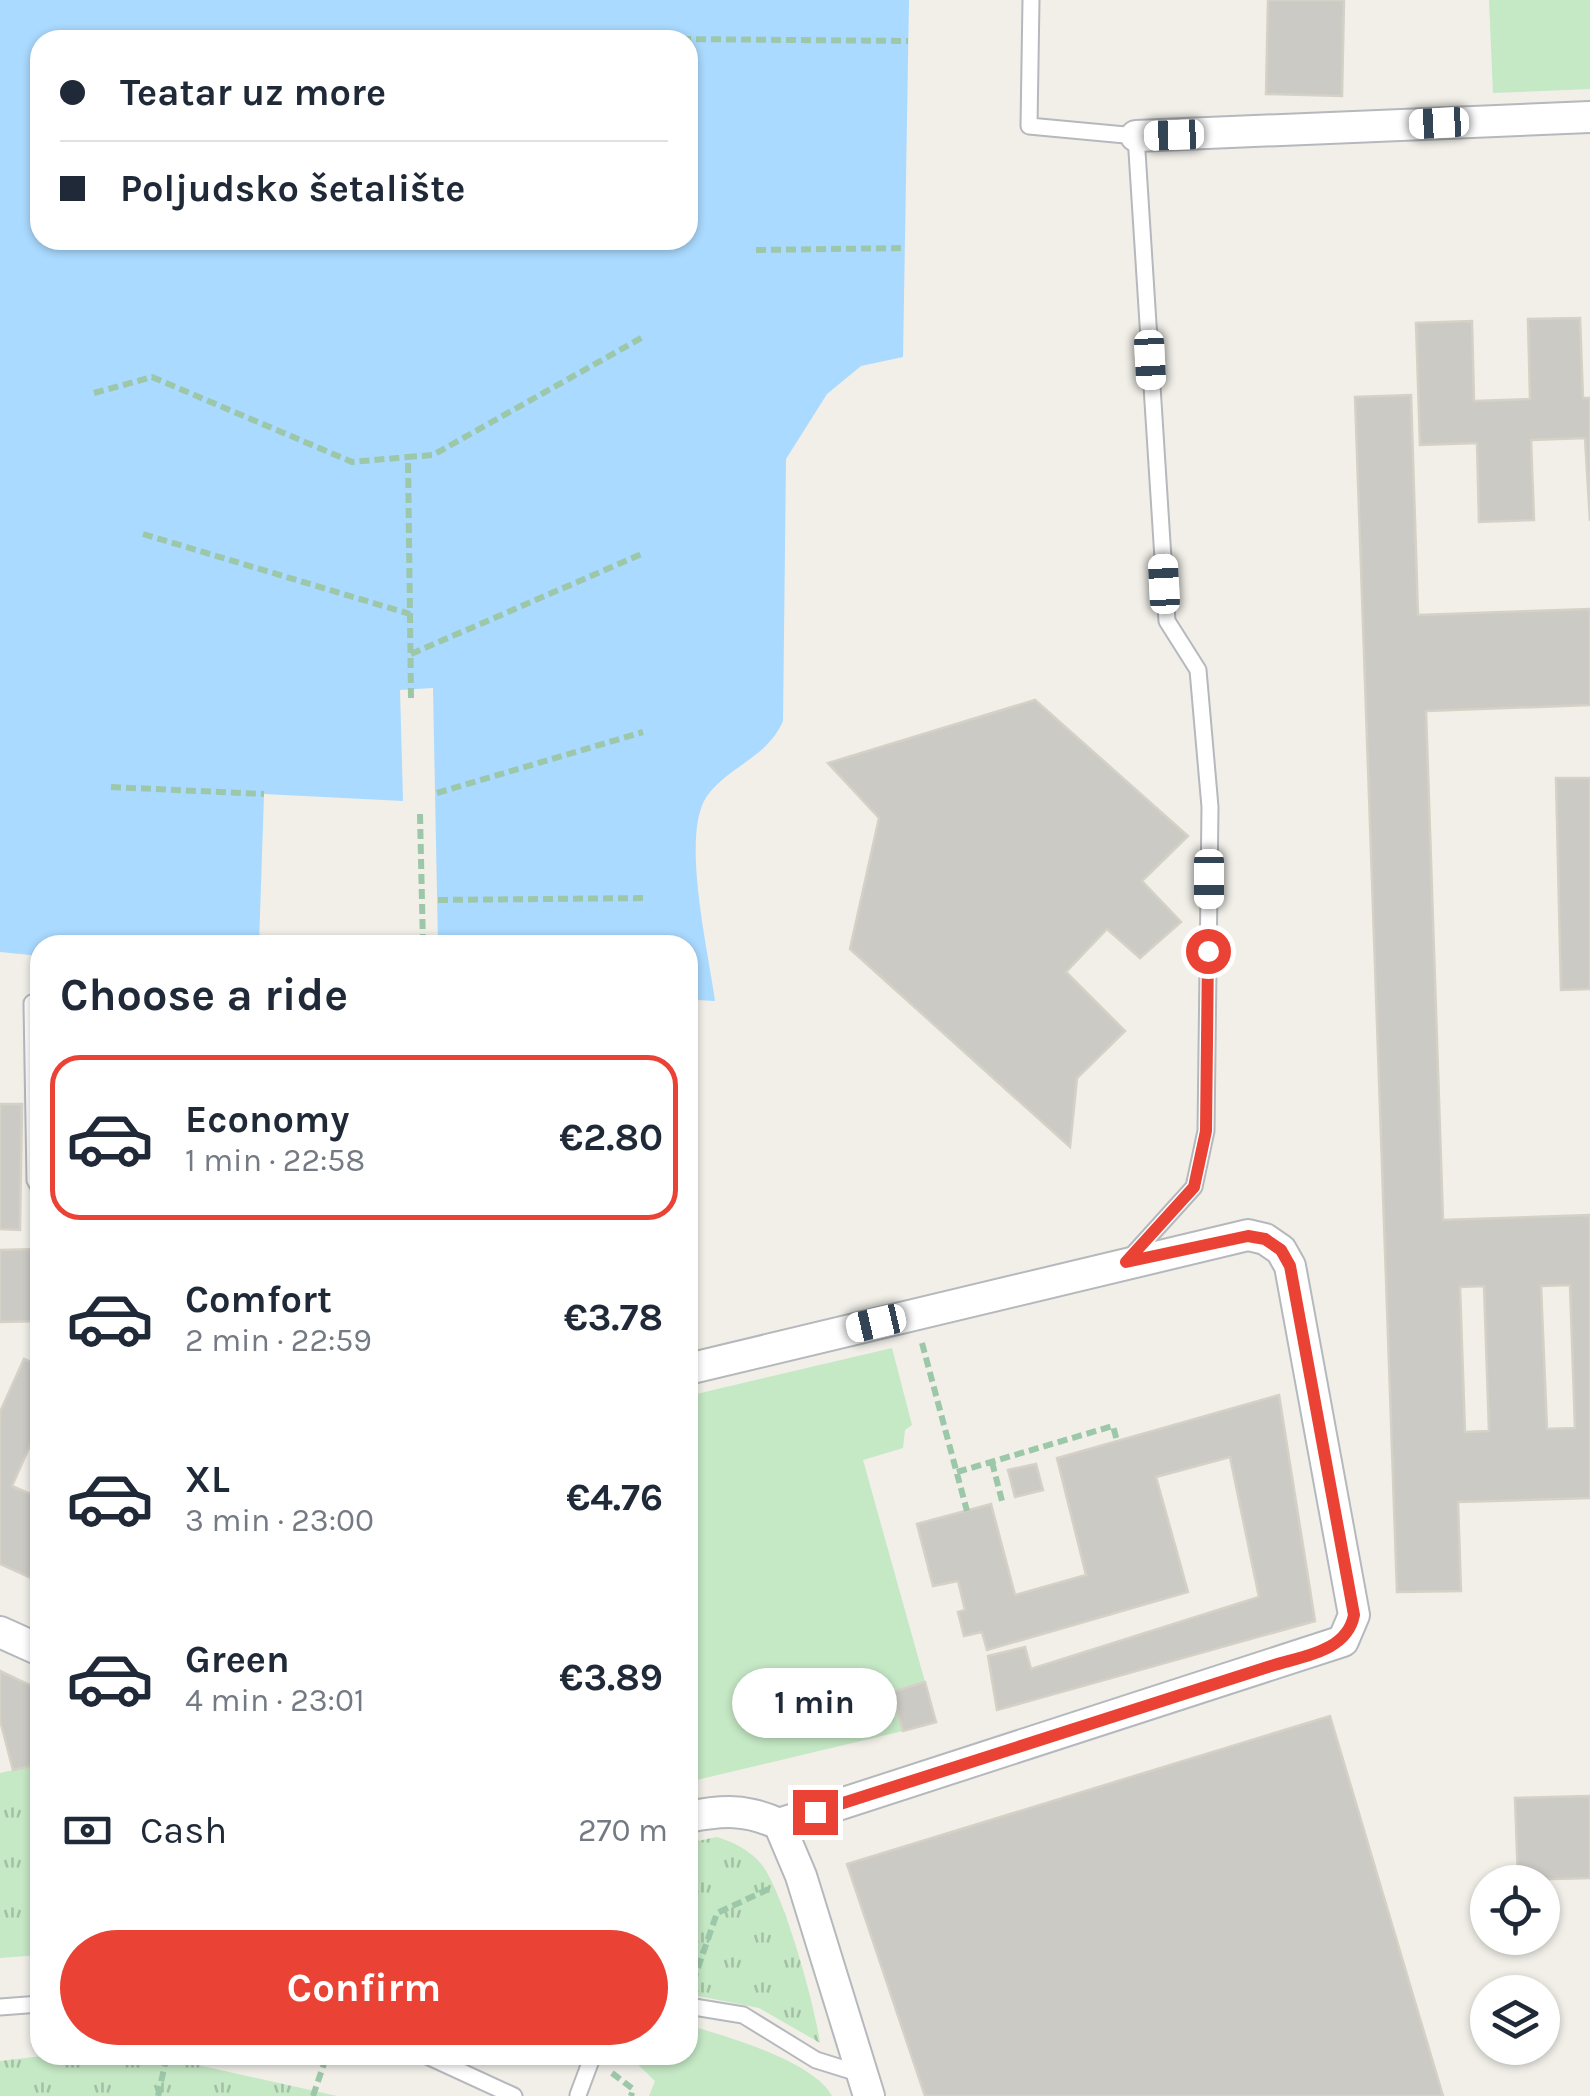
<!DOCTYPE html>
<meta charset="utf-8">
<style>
:root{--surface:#fff;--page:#f6f6f7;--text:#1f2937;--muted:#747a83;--line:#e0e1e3;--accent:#ea4335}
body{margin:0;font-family:Karla,sans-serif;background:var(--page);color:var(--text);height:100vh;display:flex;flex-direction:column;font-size:38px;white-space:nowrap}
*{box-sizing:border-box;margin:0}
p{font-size:32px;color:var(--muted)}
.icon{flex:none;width:55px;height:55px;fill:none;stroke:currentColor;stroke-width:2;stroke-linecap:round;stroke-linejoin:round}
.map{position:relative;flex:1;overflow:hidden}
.panel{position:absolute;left:30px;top:935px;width:668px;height:1130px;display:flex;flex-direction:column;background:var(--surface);border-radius:30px;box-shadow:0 2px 8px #0004}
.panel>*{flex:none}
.hud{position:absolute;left:30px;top:30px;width:668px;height:220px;border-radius:30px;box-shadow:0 2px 8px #0004;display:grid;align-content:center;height:220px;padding:0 30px;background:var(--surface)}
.fabs{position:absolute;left:1470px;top:1865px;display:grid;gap:20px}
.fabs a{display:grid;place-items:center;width:90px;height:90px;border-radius:50%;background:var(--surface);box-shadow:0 2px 8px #0004;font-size:50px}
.end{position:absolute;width:45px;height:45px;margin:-22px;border:12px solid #ea4335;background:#fff;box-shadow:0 0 0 5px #fff}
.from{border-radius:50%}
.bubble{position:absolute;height:70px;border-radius:35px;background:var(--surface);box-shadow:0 2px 8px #0004;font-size:32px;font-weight:700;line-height:70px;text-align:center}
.car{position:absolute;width:30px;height:60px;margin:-30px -15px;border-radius:12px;box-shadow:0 0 8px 2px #0007;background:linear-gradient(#fff 24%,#345 0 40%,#fff 0 76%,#345 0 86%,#fff 0)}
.hud b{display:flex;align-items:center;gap:35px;height:95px;font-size:38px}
.hud b+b{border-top:2px solid var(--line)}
.hud i{width:25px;height:25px;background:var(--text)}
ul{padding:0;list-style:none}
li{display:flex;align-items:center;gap:30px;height:165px;margin:0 20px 15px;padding:0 10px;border:5px solid transparent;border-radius:30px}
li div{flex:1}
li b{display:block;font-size:38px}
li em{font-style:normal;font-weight:700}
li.on{border-color:var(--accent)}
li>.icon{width:90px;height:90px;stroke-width:1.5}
h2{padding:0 30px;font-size:45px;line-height:120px}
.pay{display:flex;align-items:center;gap:25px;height:110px;padding:0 30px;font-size:38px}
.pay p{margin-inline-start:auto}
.primary-button{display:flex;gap:20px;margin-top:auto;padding:20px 30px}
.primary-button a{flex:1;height:115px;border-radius:60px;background:var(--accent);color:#fff;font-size:40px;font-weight:700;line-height:115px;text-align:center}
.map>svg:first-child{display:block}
</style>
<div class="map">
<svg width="1590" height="2096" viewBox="0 0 1590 2096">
<defs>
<pattern id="grass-tufts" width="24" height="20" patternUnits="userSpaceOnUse" patternTransform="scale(2.5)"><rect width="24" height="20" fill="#c5e8c5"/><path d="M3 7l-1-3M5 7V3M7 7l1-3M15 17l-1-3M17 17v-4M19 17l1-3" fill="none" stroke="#a3c0a4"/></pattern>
</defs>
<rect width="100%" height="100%" fill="#f1efe8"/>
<path fill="url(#grass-tufts)" d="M 40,1764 L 40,1955 L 0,1958 L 0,1773 Z
M 717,1837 C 735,1843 750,1850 762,1865 C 784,1894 815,2005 820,2043 L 759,2008 L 688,1994 L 688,1843 Z
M 51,2055 L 180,2061 L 337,2096 L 0,2096 L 0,2061 Z"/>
<path fill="#c5e8c5" d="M 1489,0 L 1590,0 L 1590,89 L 1493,93 Z
M 892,1348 L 912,1425 L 905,1430 L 903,1448 L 863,1460 L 925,1682 L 892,1692 L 903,1731 L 688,1782 L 688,1396 Z
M 688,2025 C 725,2036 814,2061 832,2096 L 649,2096 L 655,2081 L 628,2055 L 688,2055 Z"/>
<path fill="#aadaff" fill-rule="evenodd" d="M 0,0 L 909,0 L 903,357 L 861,366 L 827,394 L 786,459 L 783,721 C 768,757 729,766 707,796 C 680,835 709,953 715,1001 L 697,1000 L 691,1034 L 688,1034 L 688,945 L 438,945 L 433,688 L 400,690 L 403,801 L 264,794 L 259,945 L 40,945 L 40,956 L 0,952 ZM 40,40 L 688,40 L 688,240 L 40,240 Z"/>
<path fill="#cccac5" stroke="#d6d1c6" stroke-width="2.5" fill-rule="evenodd" d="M 1268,0 L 1344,0 L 1342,96 L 1266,94 Z
M 1580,318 L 1583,398 L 1590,398 L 1590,521 L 1585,438 L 1531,440 L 1534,520 L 1479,522 L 1477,443 L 1420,445 L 1416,323 L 1472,321 L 1474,401 L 1530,399 L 1528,319 Z
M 1411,395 L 1418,615 L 1590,609 L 1590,705 L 1426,711 L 1443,1220 L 1590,1215 L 1590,1498 L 1458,1502 L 1461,1591 L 1397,1592 L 1355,397 ZM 1570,1285 L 1575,1428 L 1547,1429 L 1541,1286 ZM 1484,1286 L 1489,1431 L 1465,1432 L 1460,1287 Z
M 1035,700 L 1188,836 L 1142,881 L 1181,922 L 1140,958 L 1107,929 L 1066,972 L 1125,1031 L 1077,1078 L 1070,1147 L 850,949 L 879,818 L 828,763 Z
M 1556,778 L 1590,778 L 1590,989 L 1561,990 Z
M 0,1104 L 22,1104 L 20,1230 L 0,1229 Z
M 40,1249 L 40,1321 L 0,1322 L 0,1250 Z
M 24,1359 L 40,1366 L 40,1423 L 12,1486 L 37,1497 L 40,1490 L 40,1582 L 0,1564 L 0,1412 Z
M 1279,1395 L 1315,1621 L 997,1710 L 988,1656 L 1025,1647 L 1031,1669 L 1259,1597 L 1230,1457 L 1156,1477 L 1188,1592 L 987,1650 L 982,1632 L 964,1636 L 958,1612 L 965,1610 L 958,1581 L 933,1586 L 917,1524 L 991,1504 L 1015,1595 L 1086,1575 L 1057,1458 Z
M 1036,1464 L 1043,1490 L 1015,1497 L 1008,1470 Z
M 0,1671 L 40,1690 L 40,1764 L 13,1770 L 0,1720 Z
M 925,1682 L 936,1722 L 903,1731 L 892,1692 Z
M 1330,1716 L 1443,2096 L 925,2096 L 847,1864 Z
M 1590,1796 L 1590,1878 L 1518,1880 L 1515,1798 Z"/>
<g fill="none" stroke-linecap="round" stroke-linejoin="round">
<defs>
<path id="lane" d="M 1031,0 L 1029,126 L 1136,136 L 1167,621 L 1198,670 L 1210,807 L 1206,1131 L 1194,1187 L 1127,1261
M 32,1003 L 35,1180 L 40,1189
M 688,2006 L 743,2015 L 816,2060 L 861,2074
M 0,2007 L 40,2004
M 425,2055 L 514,2096
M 578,2095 L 593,2055"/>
<path id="street" d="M 1136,136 L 1590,117
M 688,1369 L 1248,1235 L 1265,1239 L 1281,1250 L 1290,1266 L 1354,1615 L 1343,1641 L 779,1824
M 0,1632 L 40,1650
M 688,1817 C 723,1810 746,1809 779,1824 L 801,1876 L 869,2096"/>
</defs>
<use href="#lane" stroke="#b5b8bc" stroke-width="19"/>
<use href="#street" stroke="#b5b8bc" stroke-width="34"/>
<path stroke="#9cc7a9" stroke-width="6" stroke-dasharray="10 5" stroke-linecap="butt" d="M 681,39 L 908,41
M 756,250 L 905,248
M 94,393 L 152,377 L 352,462 L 408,457
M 143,534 L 410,614
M 411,654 L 644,553
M 411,698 L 408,457 L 433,455 L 643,337
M 111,787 L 264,794
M 437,793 L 643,732
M 420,814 L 423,945
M 438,900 L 647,898
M 922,1343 L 967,1511
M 992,1462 L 1002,1501
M 957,1472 L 1113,1426 L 1117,1441
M 693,1982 L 717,1913 L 771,1888
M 612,2073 L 633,2089 L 631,2096
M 158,2096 L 167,2055
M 313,2096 L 327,2055"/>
<use href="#lane" stroke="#fff" stroke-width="15"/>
<use href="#street" stroke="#fff" stroke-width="30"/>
</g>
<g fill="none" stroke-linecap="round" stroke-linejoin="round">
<path stroke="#ea4335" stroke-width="12" d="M 815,1812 L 1271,1666 C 1302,1656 1347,1652 1354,1615 L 1290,1266 L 1281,1250 L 1265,1239 L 1248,1236 L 1126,1262 L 1194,1187 L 1206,1131 L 1208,951"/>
</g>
</svg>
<div class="fabs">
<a><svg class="icon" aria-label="locate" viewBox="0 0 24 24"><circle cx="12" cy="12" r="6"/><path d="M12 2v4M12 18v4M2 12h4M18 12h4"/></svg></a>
<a><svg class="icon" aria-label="layers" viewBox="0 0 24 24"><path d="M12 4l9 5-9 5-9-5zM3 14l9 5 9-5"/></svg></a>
</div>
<i class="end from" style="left:1208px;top:951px"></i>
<i class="end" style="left:815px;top:1812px"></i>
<div class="bubble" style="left:732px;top:1668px;width:165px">1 min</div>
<i class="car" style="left:1439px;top:123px;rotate:267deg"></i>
<i class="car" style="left:1174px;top:135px;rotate:268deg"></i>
<i class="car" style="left:1150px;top:360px;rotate:177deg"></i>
<i class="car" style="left:1164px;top:584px;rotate:357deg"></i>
<i class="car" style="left:1209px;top:879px;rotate:180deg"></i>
<i class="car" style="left:876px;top:1323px;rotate:257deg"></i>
<div class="hud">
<b><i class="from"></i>Teatar uz more</b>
<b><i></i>Poljudsko šetalište</b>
</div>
<section class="panel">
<h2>Choose a ride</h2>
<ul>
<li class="on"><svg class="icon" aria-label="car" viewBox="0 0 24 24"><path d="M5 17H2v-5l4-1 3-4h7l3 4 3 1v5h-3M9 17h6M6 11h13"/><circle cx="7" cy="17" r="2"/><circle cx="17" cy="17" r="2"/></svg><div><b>Economy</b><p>1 min · 22:58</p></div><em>€2.80</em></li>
<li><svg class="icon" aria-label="car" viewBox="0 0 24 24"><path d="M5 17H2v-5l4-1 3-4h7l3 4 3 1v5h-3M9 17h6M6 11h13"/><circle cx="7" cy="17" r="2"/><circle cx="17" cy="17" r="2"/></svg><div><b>Comfort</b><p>2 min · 22:59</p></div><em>€3.78</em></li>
<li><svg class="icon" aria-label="car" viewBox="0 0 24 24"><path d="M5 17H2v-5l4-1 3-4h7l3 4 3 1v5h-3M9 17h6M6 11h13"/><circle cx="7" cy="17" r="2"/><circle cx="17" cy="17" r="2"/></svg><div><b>XL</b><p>3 min · 23:00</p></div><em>€4.76</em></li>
<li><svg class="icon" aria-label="car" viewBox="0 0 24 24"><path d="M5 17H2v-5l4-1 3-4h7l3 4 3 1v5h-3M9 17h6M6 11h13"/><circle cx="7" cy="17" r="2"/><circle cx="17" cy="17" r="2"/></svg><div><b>Green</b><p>4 min · 23:01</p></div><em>€3.89</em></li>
</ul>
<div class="pay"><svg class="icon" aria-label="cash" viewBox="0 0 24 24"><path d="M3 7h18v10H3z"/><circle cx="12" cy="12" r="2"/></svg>Cash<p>270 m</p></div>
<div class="primary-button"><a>Confirm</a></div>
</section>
</div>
